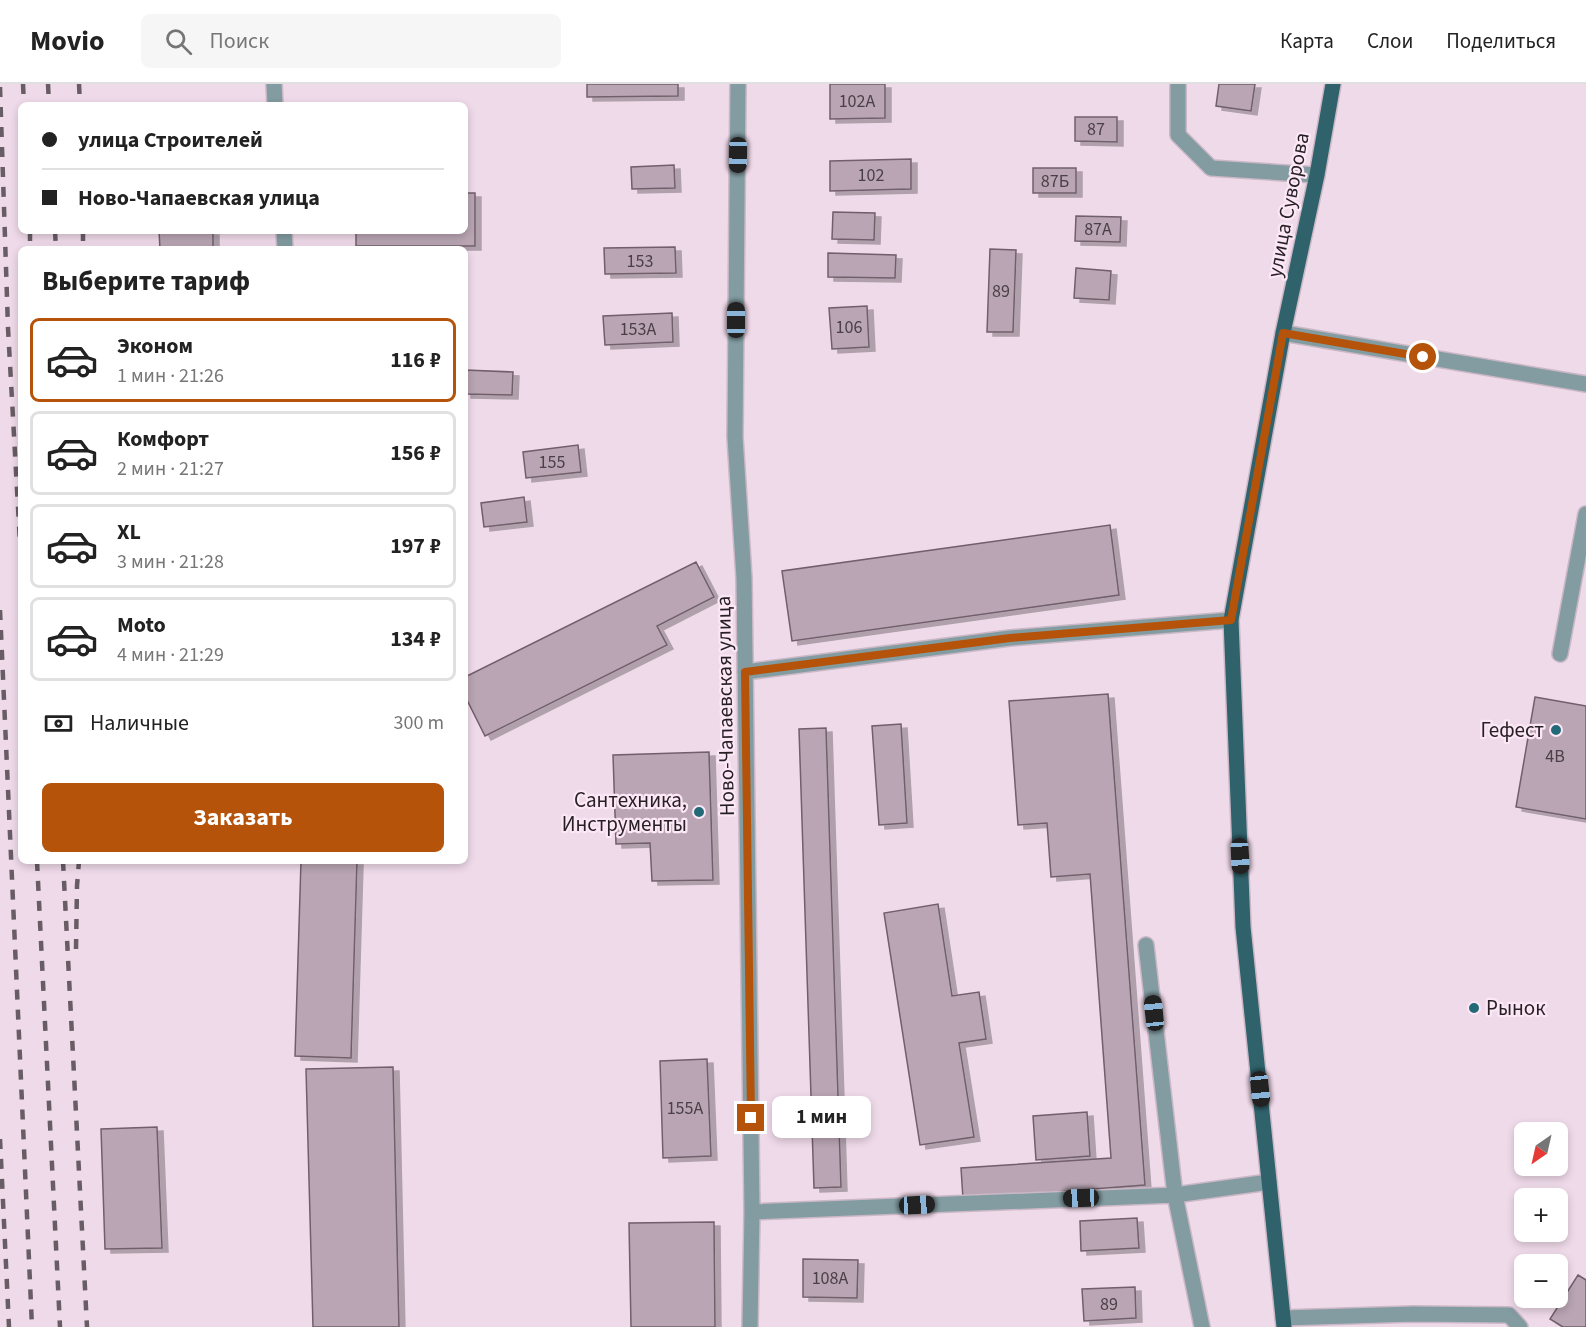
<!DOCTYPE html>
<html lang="ru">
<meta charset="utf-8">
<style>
:root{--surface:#fff;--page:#f6f6f6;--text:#222;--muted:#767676;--line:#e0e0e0;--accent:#b45309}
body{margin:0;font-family:"Source Sans 3",sans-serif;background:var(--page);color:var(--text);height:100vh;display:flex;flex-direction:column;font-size:22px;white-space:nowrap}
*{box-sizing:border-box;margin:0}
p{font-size:20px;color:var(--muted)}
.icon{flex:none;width:33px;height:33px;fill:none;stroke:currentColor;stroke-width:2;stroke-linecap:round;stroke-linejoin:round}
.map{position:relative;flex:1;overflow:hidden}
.panel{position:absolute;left:18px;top:162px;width:450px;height:618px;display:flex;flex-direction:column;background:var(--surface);border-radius:9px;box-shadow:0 3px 9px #0003}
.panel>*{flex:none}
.banner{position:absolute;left:18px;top:18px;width:450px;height:132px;border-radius:9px;box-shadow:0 3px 9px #0003;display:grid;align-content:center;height:132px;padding:0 24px;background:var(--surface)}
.needle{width:39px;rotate:214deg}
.fabs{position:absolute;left:1514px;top:1038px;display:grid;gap:12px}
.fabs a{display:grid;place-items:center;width:54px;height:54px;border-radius:9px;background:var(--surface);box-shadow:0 3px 9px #0003;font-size:30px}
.end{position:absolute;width:27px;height:27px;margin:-14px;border:8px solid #b45309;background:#fff;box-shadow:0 0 0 3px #fff}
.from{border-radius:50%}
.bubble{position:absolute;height:42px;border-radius:9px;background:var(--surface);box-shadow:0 3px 9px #0003;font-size:20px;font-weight:700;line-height:42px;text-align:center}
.car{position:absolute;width:18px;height:36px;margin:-18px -9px;border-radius:8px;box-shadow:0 0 4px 2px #0007;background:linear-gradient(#222 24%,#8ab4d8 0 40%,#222 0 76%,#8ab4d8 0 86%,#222 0)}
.banner b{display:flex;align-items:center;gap:21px;height:57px;font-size:22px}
.banner b+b{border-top:2px solid var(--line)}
.banner i{width:15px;height:15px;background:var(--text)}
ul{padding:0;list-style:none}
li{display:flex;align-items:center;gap:18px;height:84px;margin:0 12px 9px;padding:0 12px;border:3px solid var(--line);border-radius:9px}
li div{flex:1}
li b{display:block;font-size:22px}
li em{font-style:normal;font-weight:700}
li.active{border-color:var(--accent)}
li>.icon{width:54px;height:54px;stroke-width:1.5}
h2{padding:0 24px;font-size:27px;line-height:72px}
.pay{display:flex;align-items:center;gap:15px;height:66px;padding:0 24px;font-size:22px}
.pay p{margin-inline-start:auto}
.button{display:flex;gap:12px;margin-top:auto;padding:12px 24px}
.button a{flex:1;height:69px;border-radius:9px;background:var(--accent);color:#fff;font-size:24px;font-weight:700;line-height:69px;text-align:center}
header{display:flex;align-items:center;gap:36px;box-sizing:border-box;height:84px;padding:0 30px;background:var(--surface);border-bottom:2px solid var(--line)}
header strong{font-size:28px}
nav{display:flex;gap:33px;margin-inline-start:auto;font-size:21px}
.search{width:420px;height:54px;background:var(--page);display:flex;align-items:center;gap:15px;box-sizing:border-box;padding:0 21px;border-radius:9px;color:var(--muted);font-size:22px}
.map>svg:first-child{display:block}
</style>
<header>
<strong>Movio</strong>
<div class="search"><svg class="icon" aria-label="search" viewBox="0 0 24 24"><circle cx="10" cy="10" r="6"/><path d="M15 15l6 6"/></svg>Поиск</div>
<nav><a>Карта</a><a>Слои</a><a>Поделиться</a></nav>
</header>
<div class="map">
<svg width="1586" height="1243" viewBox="0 0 1586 1243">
<defs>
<filter id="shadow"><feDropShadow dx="6" dy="4" stdDeviation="0" flood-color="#0004"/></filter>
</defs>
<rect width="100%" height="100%" fill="#efdae9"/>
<path fill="#b9a5b3" stroke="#715f6c" stroke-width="1.5" filter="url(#shadow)" d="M 587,0 L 678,0 L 678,12 L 587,13 Z
M 830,0 L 885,0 L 885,34 L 830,35 Z
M 1219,0 L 1255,0 L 1251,27 L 1216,22 Z
M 1075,33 L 1117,33 L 1117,58 L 1075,57 Z
M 911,75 L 911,105 L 830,107 L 830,77 Z
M 674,81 L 675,104 L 632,105 L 631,83 Z
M 1033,84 L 1076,84 L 1076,109 L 1033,109 Z
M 465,109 L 475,109 L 475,162 L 356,162 L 356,147 L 465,147 Z
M 833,128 L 875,129 L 874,156 L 832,155 Z
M 1076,132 L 1121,133 L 1120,158 L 1075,157 Z
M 159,147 L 213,147 L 213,165 L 160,165 Z
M 675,163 L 676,189 L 605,190 L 604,164 Z
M 990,165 L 1016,166 L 1013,248 L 987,248 Z
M 828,169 L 896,171 L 895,194 L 828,193 Z
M 1076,184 L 1111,187 L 1109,216 L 1074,214 Z
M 867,222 L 869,263 L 832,265 L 829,224 Z
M 672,229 L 673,258 L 605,261 L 603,232 Z
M 465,286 L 513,288 L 512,311 L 465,310 Z
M 578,361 L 581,388 L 526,394 L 523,368 Z
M 524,413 L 527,438 L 484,443 L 481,419 Z
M 1110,441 L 1119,511 L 792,557 L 782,487 Z
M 696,478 L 714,513 L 657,542 L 667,561 L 485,652 L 465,612 L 465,593 Z
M 1108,610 L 1145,1101 L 963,1115 L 961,1084 L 1111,1074 L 1090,790 L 1051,793 L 1047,739 L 1018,741 L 1009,617 Z
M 1535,613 L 1586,622 L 1586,735 L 1516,723 Z
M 901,640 L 907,739 L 879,741 L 872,642 Z
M 826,644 L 841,1103 L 814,1104 L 799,645 Z
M 709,668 L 713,796 L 652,797 L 650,759 L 616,760 L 613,671 Z
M 301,777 L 357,777 L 351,974 L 295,972 Z
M 938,820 L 952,912 L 979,908 L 986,955 L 959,959 L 974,1053 L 920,1061 L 884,829 Z
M 707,975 L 711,1072 L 663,1074 L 660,977 Z
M 393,983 L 399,1243 L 313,1243 L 306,985 Z
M 1087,1028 L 1090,1072 L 1036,1076 L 1033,1032 Z
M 157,1043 L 162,1164 L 105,1165 L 101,1045 Z
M 1137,1134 L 1139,1164 L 1081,1167 L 1080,1137 Z
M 714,1138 L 715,1243 L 631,1243 L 629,1139 Z
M 803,1175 L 858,1176 L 857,1214 L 803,1213 Z
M 1578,1191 L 1586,1196 L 1586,1243 L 1563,1243 L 1550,1235 Z
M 1135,1203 L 1136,1234 L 1084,1237 L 1082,1205 Z"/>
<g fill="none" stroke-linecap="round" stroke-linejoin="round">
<defs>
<path id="minor" d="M 274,0 L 275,21
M 738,0 L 735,353 L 744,494 L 752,1128 L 750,1243
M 1178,0 L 1178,51 L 1211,84 L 1317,91
M 284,147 L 285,165
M 1283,249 L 1586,300
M 1560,570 L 1586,430
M 745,588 L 1010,554 L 1231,536
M 1146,861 L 1175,1111 L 1202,1243
M 752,1128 L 1175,1111 L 1269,1098
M 1283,1234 L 1413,1230 L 1509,1231 L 1520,1243"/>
<path id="major" d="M 1284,1243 L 1243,843 L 1231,536 L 1283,249 L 1317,91 L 1333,0"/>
</defs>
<use href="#minor" stroke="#cbb8c6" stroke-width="18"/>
<use href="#major" stroke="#cbb8c6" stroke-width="18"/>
<use href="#minor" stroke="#829ca2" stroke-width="15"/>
<use href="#major" stroke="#30626c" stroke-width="15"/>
<path stroke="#695d65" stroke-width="4.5" stroke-dasharray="10 10" stroke-linecap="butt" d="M 23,0 L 24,21
M 48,0 L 49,21
M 79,0 L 80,21
M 0,3 L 8,244 L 21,477
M 30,147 L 30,165
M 55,147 L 56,165
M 83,147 L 83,165
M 0,526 L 32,1243
M 37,777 L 60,1243
M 63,777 L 87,1243
M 76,865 L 77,802 L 79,777
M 0,1055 L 9,1243"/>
</g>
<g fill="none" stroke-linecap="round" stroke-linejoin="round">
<path stroke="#b45309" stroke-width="8" d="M 751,1034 L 745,588 L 1010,554 L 1231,536 L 1283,249 L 1423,273"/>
</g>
<g fill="#236a78" stroke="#fce7f6" stroke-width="2">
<circle cx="1556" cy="646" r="6"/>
<circle cx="699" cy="728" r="6"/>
<circle cx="1474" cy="924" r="6"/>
</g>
<g text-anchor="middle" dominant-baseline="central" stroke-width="4.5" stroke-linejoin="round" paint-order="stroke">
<g font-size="18" fill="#4b4048">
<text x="857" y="17">102А</text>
<text x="1096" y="45">87</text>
<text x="871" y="91">102</text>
<text x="1055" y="97">87Б</text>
<text x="1098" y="145">87А</text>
<text x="640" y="177">153</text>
<text x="1001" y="207">89</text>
<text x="849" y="243">106</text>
<text x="638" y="245">153А</text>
<text x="552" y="378">155</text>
<text x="1555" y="672">4В</text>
<text x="685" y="1024">155А</text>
<text x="830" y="1194">108А</text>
<text x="1109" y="1220">89</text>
</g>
<g font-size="21" fill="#261f24" stroke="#fce7f6">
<text transform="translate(1288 121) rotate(-79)">улица Суворова</text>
<text transform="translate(725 622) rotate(-91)">Ново-Чапаевская улица</text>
</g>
<g font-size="21" fill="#261f24" stroke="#fce7f6" text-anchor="end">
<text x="1544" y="646">Гефест</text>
<text x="687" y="716">Сантехника,<tspan x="687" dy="24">Инструменты</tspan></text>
<text x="1486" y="924" text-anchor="start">Рынок</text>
</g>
</g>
</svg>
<div class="fabs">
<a><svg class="needle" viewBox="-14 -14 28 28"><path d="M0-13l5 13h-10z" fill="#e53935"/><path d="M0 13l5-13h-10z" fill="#767676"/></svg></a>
<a>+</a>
<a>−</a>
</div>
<i class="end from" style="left:1423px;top:273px"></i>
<i class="end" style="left:751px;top:1034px"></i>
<div class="bubble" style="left:772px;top:1012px;width:99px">1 мин</div>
<i class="car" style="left:738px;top:71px;rotate:181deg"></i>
<i class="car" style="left:736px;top:236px;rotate:0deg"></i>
<i class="car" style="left:1240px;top:772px;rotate:177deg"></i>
<i class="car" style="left:1154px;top:929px;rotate:354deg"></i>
<i class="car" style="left:1260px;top:1005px;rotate:174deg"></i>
<i class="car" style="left:1081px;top:1114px;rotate:268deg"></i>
<i class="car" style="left:917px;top:1121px;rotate:87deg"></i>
<div class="banner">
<b><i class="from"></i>улица Строителей</b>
<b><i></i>Ново-Чапаевская улица</b>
</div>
<section class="panel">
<h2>Выберите тариф</h2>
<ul>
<li class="active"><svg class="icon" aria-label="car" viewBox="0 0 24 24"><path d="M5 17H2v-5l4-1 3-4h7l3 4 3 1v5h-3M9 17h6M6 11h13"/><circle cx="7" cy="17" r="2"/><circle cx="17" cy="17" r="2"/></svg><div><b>Эконом</b><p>1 мин · 21:26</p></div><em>116 ₽</em></li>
<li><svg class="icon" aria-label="car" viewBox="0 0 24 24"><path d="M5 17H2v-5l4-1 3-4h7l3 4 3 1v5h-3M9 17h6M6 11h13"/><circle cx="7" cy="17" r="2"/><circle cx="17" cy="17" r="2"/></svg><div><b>Комфорт</b><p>2 мин · 21:27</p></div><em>156 ₽</em></li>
<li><svg class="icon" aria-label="car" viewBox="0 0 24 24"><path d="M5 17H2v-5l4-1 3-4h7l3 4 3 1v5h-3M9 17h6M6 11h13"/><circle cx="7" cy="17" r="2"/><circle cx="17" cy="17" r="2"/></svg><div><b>XL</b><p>3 мин · 21:28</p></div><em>197 ₽</em></li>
<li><svg class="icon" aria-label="car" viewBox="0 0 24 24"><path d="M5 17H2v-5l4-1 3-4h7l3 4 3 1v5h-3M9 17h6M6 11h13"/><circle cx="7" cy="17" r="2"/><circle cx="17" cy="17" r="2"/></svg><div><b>Moto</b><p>4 мин · 21:29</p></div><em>134 ₽</em></li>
</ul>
<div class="pay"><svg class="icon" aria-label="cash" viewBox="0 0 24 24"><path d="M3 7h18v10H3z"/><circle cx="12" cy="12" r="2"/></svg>Наличные<p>300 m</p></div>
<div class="button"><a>Заказать</a></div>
</section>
</div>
